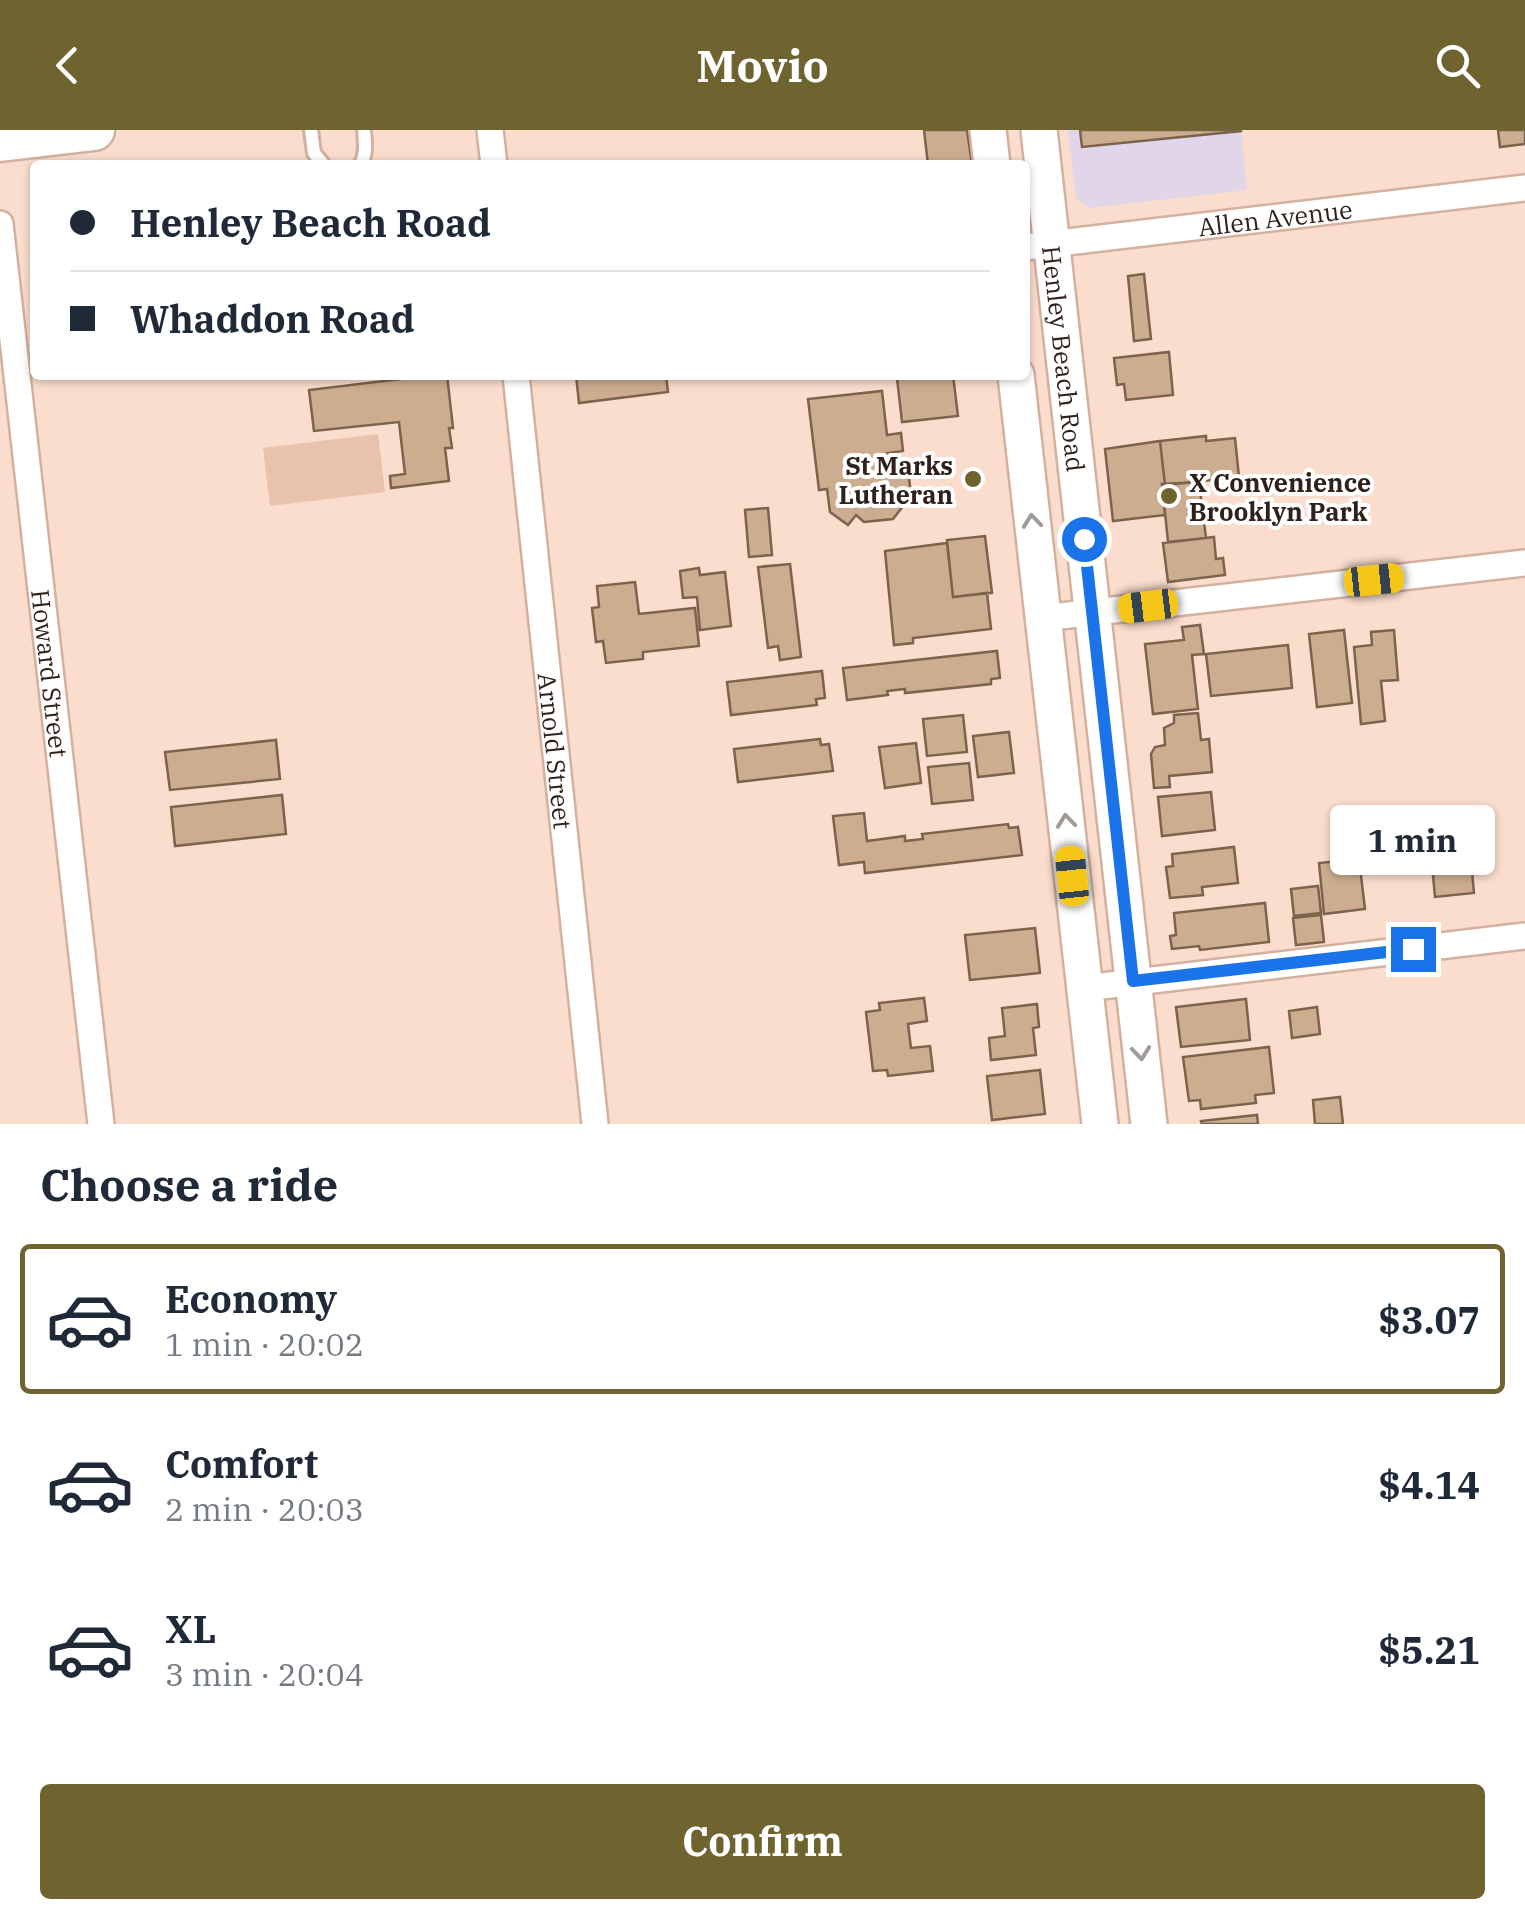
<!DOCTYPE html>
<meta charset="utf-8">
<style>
:root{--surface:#fff;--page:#f6f6f7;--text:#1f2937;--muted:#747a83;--line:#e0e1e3;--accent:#6f6330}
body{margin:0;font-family:"IBM Plex Serif",serif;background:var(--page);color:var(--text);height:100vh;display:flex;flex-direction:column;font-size:38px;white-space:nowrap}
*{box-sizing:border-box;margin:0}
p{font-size:32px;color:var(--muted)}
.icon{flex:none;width:55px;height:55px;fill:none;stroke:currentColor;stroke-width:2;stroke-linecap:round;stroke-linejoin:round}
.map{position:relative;height:994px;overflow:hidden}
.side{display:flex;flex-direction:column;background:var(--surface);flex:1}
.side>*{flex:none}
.guide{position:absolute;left:30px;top:30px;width:1000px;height:220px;border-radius:10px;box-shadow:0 2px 8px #0004;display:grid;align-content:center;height:220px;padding:0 40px;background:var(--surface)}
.end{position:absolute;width:45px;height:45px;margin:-22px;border:12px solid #1a73e8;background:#fff;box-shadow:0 0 0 5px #fff}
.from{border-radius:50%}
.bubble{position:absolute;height:70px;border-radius:10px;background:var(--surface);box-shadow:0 2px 8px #0004;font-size:32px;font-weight:700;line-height:70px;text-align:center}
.car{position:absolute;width:30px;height:60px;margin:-30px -15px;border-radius:12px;box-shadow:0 0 8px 2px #0007;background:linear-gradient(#f5c518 24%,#345 0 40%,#f5c518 0 76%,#345 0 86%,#f5c518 0)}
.guide b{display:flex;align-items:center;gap:35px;height:95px;font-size:38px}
.guide b+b{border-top:2px solid var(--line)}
.guide i{width:25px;height:25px;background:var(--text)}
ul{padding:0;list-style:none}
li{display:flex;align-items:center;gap:30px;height:150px;margin:0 20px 15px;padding:0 20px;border:5px solid transparent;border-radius:10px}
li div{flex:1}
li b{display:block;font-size:38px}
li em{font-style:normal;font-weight:700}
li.selected{border-color:var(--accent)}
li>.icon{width:90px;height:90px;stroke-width:1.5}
h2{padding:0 40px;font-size:45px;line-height:120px}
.action{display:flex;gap:20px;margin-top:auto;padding:20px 40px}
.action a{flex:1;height:115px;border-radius:10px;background:var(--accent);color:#fff;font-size:40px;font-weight:700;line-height:115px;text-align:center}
header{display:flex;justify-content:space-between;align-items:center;height:130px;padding:0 40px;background:var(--accent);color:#fff;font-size:45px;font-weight:700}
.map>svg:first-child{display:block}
</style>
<header><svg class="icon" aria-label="back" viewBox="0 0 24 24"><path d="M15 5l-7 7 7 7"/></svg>Movio<svg class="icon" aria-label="search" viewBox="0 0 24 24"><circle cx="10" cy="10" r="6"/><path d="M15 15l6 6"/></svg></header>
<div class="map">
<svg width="1525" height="994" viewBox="0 0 1525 994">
<rect width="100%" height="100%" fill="#faddcd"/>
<path fill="#e0d5e9" d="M 1068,0 L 1241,0 L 1247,60 L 1088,78 L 1076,68 Z"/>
<path fill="#e8c2ad" d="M 378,304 L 385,362 L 270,376 L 263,318 Z"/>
<path fill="#ccad90" stroke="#7c634b" stroke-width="2.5" d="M 924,0 L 967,0 L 972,35 L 928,35 Z
M 1080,0 L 1241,0 L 1241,1 L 1082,17 Z
M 1498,0 L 1525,0 L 1525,14 L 1500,17 Z
M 1144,144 L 1151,209 L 1134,211 L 1128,146 Z
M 1169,222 L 1173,265 L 1126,270 L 1124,254 L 1117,255 L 1114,228 Z
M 434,245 L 447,245 L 453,298 L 449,298 L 452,318 L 445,318 L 449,351 L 391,358 L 390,346 L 405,344 L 399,292 L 314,301 L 309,260 Z
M 576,245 L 666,245 L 668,262 L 579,273 Z
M 927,245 L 953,245 L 958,286 L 902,292 L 897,248 Z
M 882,261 L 887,305 L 901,303 L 903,321 L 888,323 L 908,338 L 911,366 L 893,389 L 864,392 L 856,385 L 848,395 L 830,382 L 827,359 L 819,360 L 808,269 Z
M 1206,306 L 1206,311 L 1235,308 L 1239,347 L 1165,355 L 1160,311 Z
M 1160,311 L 1165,355 L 1162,354 L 1165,385 L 1113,391 L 1105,319 Z
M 1199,352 L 1206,408 L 1168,412 L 1162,354 Z
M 768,378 L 772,425 L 749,427 L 745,380 Z
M 985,406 L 992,463 L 953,467 L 947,410 Z
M 1214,407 L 1216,429 L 1223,428 L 1225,445 L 1168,452 L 1163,413 Z
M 947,413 L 953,467 L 987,463 L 991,499 L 913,508 L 913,513 L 894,515 L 885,421 Z
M 790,434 L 801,527 L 780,530 L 778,516 L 768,518 L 758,437 Z
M 699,438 L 700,445 L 725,442 L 731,496 L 700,500 L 697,467 L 683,468 L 680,441 Z
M 635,452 L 639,484 L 695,478 L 699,516 L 643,522 L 643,529 L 606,533 L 603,511 L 596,512 L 592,478 L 599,477 L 597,456 Z
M 1200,495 L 1204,524 L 1192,525 L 1198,579 L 1153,584 L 1145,514 L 1184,510 L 1182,497 Z
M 1344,500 L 1352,573 L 1317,577 L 1309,504 Z
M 1394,500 L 1398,550 L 1381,551 L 1385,591 L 1361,594 L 1354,517 L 1372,515 L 1371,502 Z
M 1288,515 L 1292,558 L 1211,566 L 1206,524 Z
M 997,521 L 1000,548 L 991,549 L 991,554 L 905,563 L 905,559 L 887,561 L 888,565 L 847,570 L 843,538 Z
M 822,541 L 825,568 L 816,569 L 817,575 L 731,585 L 727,552 Z
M 1198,583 L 1201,610 L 1209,609 L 1212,642 L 1169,646 L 1170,657 L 1154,658 L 1151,624 L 1155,617 L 1165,615 L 1164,598 L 1174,593 L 1174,585 Z
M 963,585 L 967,622 L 927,626 L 923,589 Z
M 1009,602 L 1014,643 L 978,647 L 973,606 Z
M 820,609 L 821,615 L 829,614 L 833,641 L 738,652 L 734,619 Z
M 276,610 L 280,649 L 170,660 L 165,622 Z
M 916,613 L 921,653 L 885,658 L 879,617 Z
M 969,633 L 973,670 L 932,674 L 928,637 Z
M 1211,662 L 1215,700 L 1162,706 L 1158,667 Z
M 282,665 L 286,704 L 175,716 L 171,677 Z
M 864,683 L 867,711 L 905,706 L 905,711 L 923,709 L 922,704 L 1008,694 L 1009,698 L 1018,697 L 1022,725 L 865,743 L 864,732 L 839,735 L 833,686 Z
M 1469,709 L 1474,763 L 1435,767 L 1430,713 Z
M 1234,717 L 1238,753 L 1202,757 L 1203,765 L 1170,768 L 1166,737 L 1173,736 L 1172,724 Z
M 1359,729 L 1365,779 L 1324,784 L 1319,733 Z
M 1318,756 L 1321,783 L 1294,786 L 1291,759 Z
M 1265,773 L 1269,812 L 1200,820 L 1199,816 L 1172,819 L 1170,806 L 1176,805 L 1174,783 Z
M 1321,785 L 1324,812 L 1296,815 L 1293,788 Z
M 1035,798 L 1040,843 L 970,850 L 965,805 Z
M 924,868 L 927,891 L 908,894 L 911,918 L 930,916 L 933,941 L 888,946 L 887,940 L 873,941 L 866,882 L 880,880 L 879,873 Z
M 1246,869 L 1250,910 L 1181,917 L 1176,877 Z
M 1037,874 L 1039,897 L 1033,898 L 1036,925 L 991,930 L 989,908 L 1005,906 L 1002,878 Z
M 1317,877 L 1320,904 L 1292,908 L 1289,881 Z
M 1269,917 L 1274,963 L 1255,965 L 1256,973 L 1201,979 L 1200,970 L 1189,971 L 1183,927 Z
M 1040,940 L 1045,984 L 992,990 L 987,946 Z
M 1340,967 L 1343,994 L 1315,994 L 1313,970 Z
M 1257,985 L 1258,994 L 1202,994 L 1201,991 Z"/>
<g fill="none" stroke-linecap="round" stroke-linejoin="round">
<defs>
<path id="lane" d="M 311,0 L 314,23 L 324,35
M 360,35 C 367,26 365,11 364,0"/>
<g id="street">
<path d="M 490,0 L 494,35"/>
<path id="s1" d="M 0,94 L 101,994"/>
<path id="s2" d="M 1025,117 L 1525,58"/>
<path id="s3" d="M 516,245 L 595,994"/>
<path d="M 1043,488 L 1525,433"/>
<path d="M 1085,858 L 1525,806"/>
</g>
<g id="secondary">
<path d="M 988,0 L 992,35"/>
<path id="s4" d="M 1039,0 L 1149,994"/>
<path d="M 1016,245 L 1100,994"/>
</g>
<path id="primary" d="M 0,11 L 94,0"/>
</defs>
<use href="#lane" stroke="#d4b19e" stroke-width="18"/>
<use href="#street" stroke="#d4b19e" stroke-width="30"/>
<use href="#secondary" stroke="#d4b19e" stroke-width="40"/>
<use href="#primary" stroke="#d4b19e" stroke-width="45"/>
<use href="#lane" stroke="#fff" stroke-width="12"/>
<use href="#street" stroke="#fff" stroke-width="25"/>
<use href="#secondary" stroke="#fff" stroke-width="35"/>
<use href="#primary" stroke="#fff" stroke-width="40"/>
</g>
<defs><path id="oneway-chevron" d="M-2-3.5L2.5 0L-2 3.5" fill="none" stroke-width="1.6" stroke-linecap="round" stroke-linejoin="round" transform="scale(2.5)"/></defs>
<g stroke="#a19b98">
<use href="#oneway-chevron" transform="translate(1032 391) rotate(-96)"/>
<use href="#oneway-chevron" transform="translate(1066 691) rotate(-96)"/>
<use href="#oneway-chevron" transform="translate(1141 923) rotate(84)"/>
</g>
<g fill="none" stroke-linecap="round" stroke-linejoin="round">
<path stroke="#1a73e8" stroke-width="12" d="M 1084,409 L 1133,851 L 1413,819"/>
</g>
<g fill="#6f6330" stroke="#fff" stroke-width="4">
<circle cx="973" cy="349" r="10"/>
<circle cx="1169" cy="366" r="10"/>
</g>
<g text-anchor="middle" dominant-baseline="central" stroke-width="8" stroke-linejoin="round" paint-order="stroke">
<g font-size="25" fill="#2f211a" stroke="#fff">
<text stroke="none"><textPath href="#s2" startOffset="252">Allen Avenue</textPath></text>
<text stroke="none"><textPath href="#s4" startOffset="230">Henley Beach Road</textPath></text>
<text stroke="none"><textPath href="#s1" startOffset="452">Howard Street</textPath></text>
<text stroke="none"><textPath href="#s3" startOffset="378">Arnold Street</textPath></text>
</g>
<g font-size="25" font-weight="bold" fill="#2f211a" stroke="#fff" text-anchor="end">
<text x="953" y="335">St Marks<tspan x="953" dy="29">Lutheran</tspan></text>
<text x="1189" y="352" text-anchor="start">X Convenience<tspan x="1189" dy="29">Brooklyn Park</tspan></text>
</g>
</g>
</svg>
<i class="end from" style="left:1084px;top:409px"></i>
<i class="end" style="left:1413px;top:819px"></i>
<div class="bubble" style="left:1330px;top:675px;width:165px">1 min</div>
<i class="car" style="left:1374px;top:450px;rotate:84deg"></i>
<i class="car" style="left:1148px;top:476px;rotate:263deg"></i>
<i class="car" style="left:1072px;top:746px;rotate:354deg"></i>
<div class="guide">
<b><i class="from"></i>Henley Beach Road</b>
<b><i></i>Whaddon Road</b>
</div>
</div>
<section class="side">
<h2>Choose a ride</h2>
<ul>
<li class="selected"><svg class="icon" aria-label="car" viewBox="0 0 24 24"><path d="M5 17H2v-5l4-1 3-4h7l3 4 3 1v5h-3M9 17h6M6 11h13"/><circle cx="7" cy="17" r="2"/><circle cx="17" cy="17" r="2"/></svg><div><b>Economy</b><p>1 min · 20:02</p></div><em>$3.07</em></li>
<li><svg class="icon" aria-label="car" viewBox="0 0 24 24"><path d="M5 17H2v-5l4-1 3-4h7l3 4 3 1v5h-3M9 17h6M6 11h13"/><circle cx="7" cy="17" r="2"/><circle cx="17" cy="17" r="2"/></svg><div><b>Comfort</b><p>2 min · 20:03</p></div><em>$4.14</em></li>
<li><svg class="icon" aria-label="car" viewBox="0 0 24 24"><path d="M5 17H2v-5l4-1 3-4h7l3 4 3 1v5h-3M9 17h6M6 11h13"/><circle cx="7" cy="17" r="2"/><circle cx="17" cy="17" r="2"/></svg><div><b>XL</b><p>3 min · 20:04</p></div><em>$5.21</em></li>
</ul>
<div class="action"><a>Confirm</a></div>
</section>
